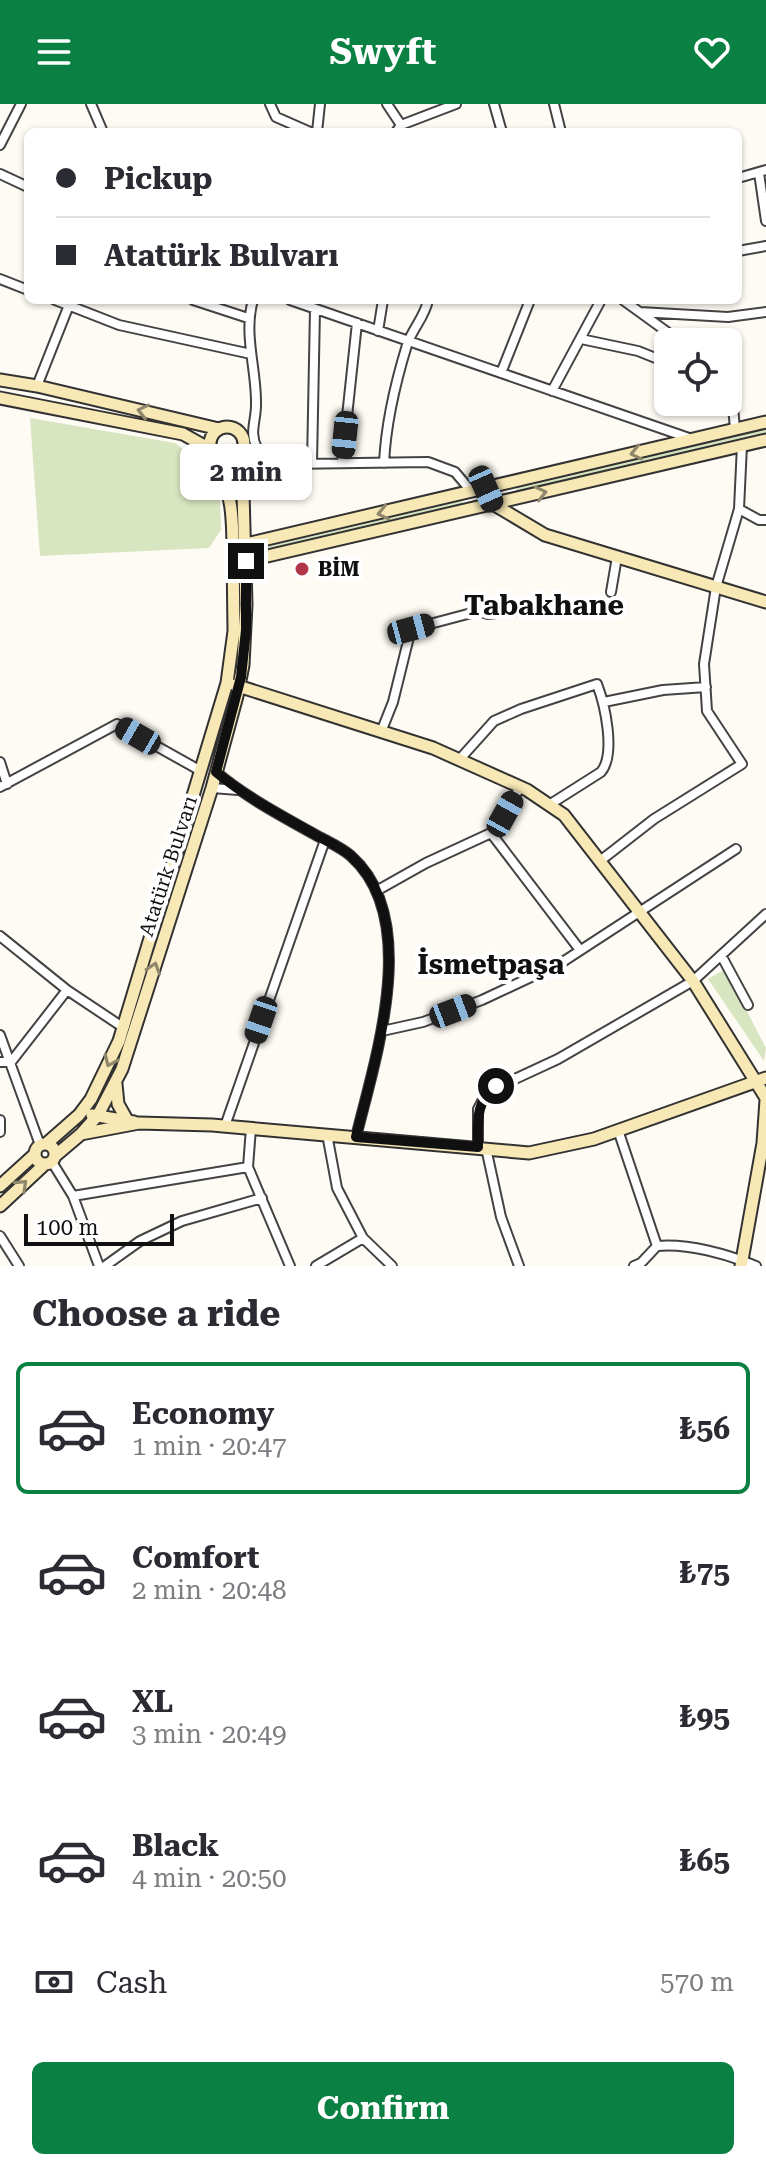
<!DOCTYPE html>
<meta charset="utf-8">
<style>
:root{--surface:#fff;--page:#f7f7f7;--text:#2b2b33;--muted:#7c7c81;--line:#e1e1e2;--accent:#0b8043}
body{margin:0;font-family:"Roboto Serif",serif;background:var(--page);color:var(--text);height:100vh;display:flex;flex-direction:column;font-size:30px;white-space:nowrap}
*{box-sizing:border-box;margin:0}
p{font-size:26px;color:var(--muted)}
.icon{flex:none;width:44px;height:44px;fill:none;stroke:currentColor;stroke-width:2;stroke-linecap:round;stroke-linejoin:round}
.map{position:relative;height:1162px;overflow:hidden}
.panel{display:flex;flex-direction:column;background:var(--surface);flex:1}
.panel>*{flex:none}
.guide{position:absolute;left:24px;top:24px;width:718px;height:176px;border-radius:12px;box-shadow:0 2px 6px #0004;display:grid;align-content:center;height:176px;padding:0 32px;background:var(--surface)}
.buttons{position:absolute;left:654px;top:224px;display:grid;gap:16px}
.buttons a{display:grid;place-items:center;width:88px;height:88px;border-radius:12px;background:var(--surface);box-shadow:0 2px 6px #0004;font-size:40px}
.scale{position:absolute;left:24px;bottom:20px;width:150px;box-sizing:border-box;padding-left:8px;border:4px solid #101010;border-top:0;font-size:22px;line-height:28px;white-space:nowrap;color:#101010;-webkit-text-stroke:6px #fff;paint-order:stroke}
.end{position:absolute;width:36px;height:36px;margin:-18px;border:10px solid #101010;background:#fff;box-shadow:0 0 0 4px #fff}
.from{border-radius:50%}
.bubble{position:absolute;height:56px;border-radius:12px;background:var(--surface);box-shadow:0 2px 6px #0004;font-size:26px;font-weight:700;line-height:56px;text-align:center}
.car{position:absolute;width:24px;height:48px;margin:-24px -12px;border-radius:10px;box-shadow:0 0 6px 2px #0007;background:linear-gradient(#222 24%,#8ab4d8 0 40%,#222 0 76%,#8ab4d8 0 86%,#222 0)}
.guide b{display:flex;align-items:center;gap:28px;height:76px;font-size:30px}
.guide b+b{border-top:2px solid var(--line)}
.guide i{width:20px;height:20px;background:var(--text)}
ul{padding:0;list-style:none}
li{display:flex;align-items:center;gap:24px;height:132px;margin:0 16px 12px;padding:0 16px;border:4px solid transparent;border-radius:12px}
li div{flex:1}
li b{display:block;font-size:30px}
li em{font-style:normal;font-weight:700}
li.on{border-color:var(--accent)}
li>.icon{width:72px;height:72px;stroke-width:1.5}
h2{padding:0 32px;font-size:36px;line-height:96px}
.pay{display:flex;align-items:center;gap:20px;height:88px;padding:0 32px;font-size:30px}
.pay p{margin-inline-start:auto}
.primary-button{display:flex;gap:16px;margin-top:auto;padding:16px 32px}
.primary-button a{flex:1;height:92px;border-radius:12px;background:var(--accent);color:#fff;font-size:32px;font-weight:700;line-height:92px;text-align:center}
header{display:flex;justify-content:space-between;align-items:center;height:104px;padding:0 32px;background:var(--accent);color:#fff;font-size:36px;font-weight:700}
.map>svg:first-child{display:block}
</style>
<header><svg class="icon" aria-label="menu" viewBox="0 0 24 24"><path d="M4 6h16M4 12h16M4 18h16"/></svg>Swyft<svg class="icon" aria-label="heart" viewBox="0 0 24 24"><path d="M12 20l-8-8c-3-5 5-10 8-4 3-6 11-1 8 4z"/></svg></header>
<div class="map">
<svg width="766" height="1162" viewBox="0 0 766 1162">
<rect width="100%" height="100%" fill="#fefbf4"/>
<path fill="#d7e6c0" d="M 30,314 L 175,339 L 208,364 L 220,393 L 221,426 L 209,444 L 40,452 Z
M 766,323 L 766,330 L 519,388 L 516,386 L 518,383 Z
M 462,397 L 463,401 L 258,449 L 258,445 Z
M 725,865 L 766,944 L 764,957 L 708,875 Z"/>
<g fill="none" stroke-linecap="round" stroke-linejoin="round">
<defs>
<path id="street" d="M 91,0 L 103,28
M 270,0 L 276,13 L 310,28
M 387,0 L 401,21
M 494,0 L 502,28
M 554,0 L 561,28
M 317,28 L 320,0
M 396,28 L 401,21 L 456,0
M 0,41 L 21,0
M 759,69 L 766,117
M 0,70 L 28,83
M 738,74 L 766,66
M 738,147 L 766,142
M 0,175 L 28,186
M 55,196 L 119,221 L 251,250
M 193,196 L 248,214
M 253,196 C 243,231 257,266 256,301 C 256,317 249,329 257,344 C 263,357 275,358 288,360 L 428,358 L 455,368 L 472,388
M 290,196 L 689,334
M 623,196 L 681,238
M 640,208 L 728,213 L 766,208
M 378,227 L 383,196
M 581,235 L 638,247 L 668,259
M 501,269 L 530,196
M 728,277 L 731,280 L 735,325
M 37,282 L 71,196
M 552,287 L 601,196
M 312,359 L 315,205
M 342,359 L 357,219
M 384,359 C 386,318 395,280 407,241 C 412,225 425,213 428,196
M 739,405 L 759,416 L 766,416
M 611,488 L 617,453
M 604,598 L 663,586 L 706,583
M 381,628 L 393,598 L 411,525 L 479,507 L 487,510 L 527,506
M 459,656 L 494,617 L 521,605 L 597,580 C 605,601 616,650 601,668 L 549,701
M 0,658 L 7,680
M 216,668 C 246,693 280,711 314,730 C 326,737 341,743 351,752 C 422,815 375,955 356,1033
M 0,683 L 117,620 L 201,667
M 212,684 L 238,686
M 491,729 L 580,846
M 600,757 L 654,715 L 742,660 L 707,607 L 704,560 L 716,483 L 739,405 L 742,341
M 378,786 L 426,759 L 491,729 L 505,710 L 520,683
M 0,832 L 67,886 L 124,924
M 721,851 L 748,901
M 382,927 L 423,918 L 482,896 L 561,859 L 736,745
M 0,931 L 40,1041
M 0,958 L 11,958 L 67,886
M 0,1016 L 0,1028
M 225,1022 L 325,736
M 251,1024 L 248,1063 L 290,1162
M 618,1026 L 657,1142
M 327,1030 L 337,1084 L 363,1134 L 392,1162
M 478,1043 L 478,1005 L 487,988 L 558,955 L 693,877 L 766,810
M 486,1044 L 501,1113 L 519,1162
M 52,1058 L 73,1092 L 99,1162
M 73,1092 L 248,1063
M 0,1132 L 19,1162
M 105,1162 L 140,1137 L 182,1117 L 262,1094
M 316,1162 L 363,1134
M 634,1162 L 641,1159 L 657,1142 C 688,1139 727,1150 756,1162"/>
<path id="secondary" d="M 0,276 L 37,282 L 219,325
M 0,294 L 183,330 L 210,345
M210 340a17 17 0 1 1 34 0a17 17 0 1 1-34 0Z
M 217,355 C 232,392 233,411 233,450 L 246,457 L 766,336
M 486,385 L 493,400 L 545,431 L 766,498
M 235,581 L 433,644 L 527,686 L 564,711 L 693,877 L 766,994
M 116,980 L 118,1000 L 127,1016
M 92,1011 L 134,1018
M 81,1030 L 139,1019 L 212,1021 L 529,1049 L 594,1035 L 766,974
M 46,1040 L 79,1011 L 91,995 L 119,937 L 227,579 L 234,527 L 233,450 L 246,440 L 766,318
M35 1050a10 10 0 1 1 20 0a10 10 0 1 1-20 0Z
M 55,1052 L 81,1030 L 98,1011 L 122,965 L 212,684 L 237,592 L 243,561 L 246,501 L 242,349
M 0,1082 L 35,1050
M 0,1102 L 45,1060
M 741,1162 L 763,1039 L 766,996"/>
</defs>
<use href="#street" stroke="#434343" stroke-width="12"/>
<use href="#secondary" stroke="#323232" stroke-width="15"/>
<use href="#street" stroke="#fff" stroke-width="8"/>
<use href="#secondary" stroke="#f7e8b6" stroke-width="11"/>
</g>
<defs><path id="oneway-chevron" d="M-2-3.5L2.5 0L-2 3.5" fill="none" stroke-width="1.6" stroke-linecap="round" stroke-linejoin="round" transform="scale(2)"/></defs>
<g stroke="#8f876b">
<use href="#oneway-chevron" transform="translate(143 307) rotate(-167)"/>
<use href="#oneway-chevron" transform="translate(636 349) rotate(167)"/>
<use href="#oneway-chevron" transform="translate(541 389) rotate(-13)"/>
<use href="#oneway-chevron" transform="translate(383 409) rotate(167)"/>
<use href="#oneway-chevron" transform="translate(154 864) rotate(-72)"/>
<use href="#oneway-chevron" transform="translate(110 957) rotate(114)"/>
<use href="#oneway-chevron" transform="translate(22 1081) rotate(-43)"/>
</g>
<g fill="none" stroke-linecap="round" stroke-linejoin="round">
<path stroke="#101010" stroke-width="10" d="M 246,457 L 246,526 L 241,573 L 216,668 C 246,693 280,711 314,730 C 326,737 341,743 351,752 C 422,815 375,955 356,1033 L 478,1043 C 478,1020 475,996 496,982"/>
</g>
<circle fill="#b23549" stroke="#fff" stroke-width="3" cx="302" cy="465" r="8"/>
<g text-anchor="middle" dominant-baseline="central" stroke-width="8" stroke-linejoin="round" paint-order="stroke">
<g font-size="20" font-weight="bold" fill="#101010" stroke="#fff" text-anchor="start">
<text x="318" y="465">BİM</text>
</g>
<g font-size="20" fill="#101010" stroke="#fff">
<text transform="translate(168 762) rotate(-72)">Atatürk Bulvarı</text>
</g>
<g font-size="28" font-weight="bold" fill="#101010" stroke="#fff">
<text x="544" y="501">Tabakhane</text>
<text x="491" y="860">İsmetpaşa</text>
</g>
</g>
</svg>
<div class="buttons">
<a><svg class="icon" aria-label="locate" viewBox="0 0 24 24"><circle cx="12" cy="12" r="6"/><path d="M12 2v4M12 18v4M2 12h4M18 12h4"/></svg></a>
</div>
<div class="scale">100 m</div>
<i class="end from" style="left:496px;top:982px"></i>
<i class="end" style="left:246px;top:457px"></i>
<div class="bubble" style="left:180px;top:340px;width:132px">2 min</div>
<i class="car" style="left:345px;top:331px;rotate:186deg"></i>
<i class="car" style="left:486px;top:385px;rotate:156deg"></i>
<i class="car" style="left:411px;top:525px;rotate:75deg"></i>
<i class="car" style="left:138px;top:632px;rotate:300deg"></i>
<i class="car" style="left:505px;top:710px;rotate:29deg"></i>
<i class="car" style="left:453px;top:907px;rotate:69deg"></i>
<i class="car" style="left:261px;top:916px;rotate:199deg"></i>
<div class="guide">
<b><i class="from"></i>Pickup</b>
<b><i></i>Atatürk Bulvarı</b>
</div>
</div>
<section class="panel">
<h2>Choose a ride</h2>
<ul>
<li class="on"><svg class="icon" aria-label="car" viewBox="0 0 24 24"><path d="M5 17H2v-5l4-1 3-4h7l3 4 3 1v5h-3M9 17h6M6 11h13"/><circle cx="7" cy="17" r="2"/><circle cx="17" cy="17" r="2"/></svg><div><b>Economy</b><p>1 min · 20:47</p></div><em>₺56</em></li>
<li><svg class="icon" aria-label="car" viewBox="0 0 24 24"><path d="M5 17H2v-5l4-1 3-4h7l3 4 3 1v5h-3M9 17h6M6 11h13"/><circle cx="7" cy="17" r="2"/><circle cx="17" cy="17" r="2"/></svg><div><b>Comfort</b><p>2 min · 20:48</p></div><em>₺75</em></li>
<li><svg class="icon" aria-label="car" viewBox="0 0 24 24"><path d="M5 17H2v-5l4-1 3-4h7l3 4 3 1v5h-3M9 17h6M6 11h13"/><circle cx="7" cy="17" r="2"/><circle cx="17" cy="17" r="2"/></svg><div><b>XL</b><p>3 min · 20:49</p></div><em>₺95</em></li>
<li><svg class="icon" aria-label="car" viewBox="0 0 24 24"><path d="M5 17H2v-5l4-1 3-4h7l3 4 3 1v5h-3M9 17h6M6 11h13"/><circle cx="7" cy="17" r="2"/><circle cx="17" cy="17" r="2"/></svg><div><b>Black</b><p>4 min · 20:50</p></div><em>₺65</em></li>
</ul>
<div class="pay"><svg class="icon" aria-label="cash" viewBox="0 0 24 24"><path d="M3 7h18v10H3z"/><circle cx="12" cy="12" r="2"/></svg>Cash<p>570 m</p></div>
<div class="primary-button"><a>Confirm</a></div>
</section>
